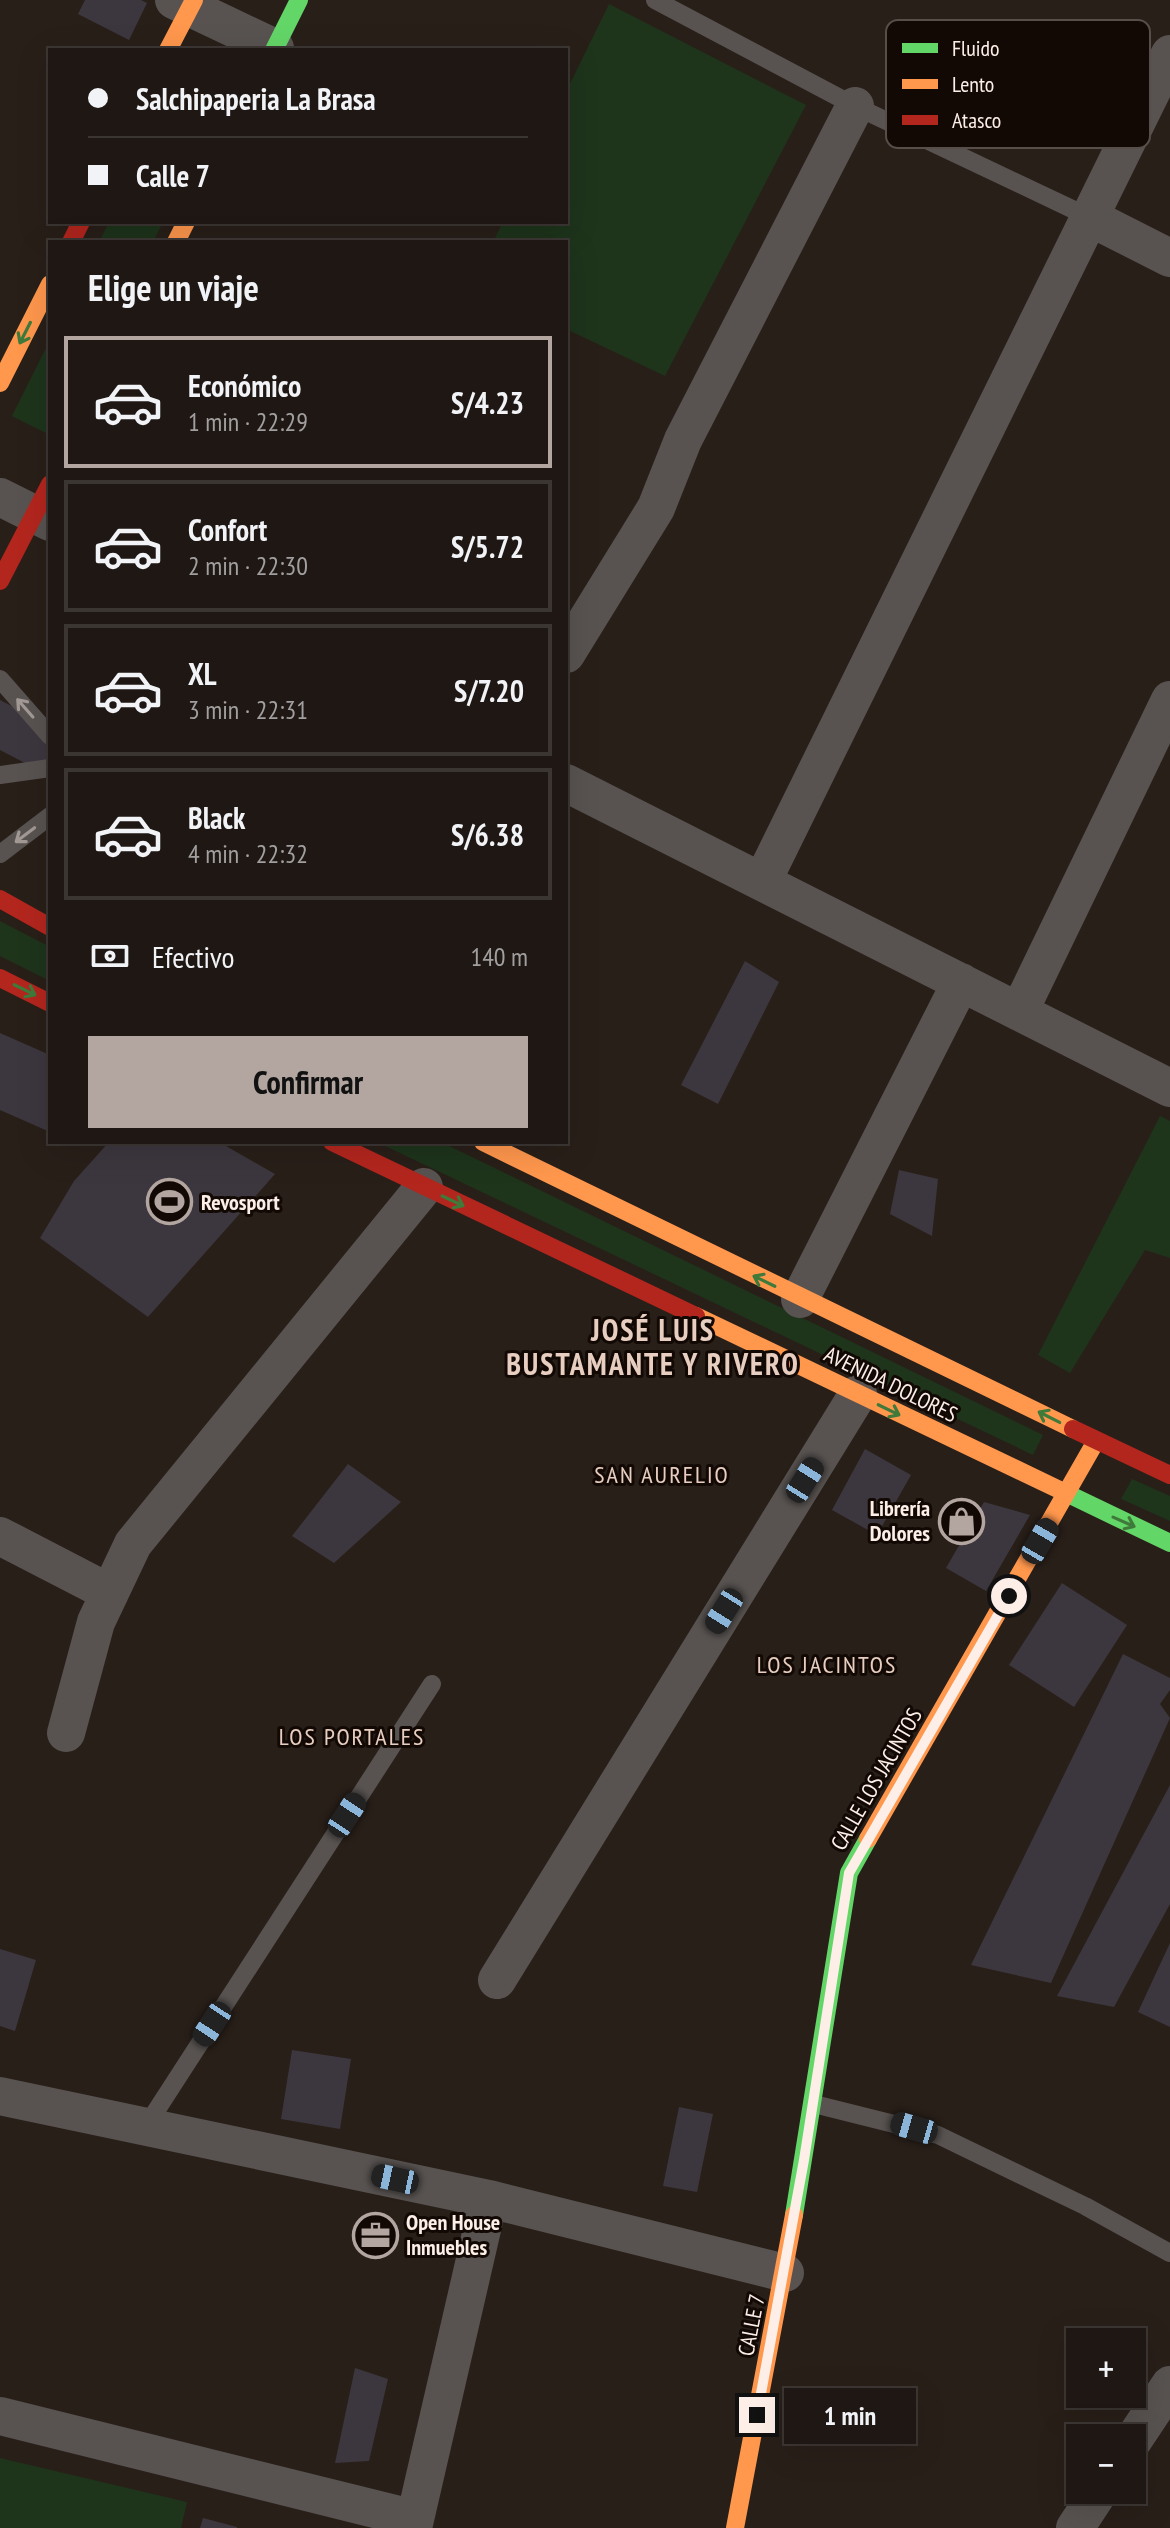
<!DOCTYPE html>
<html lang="es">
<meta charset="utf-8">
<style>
:root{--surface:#1f1713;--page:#2c2421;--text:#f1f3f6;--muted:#a19fa0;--line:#3c3633;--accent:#b3a6a0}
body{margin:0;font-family:"PT Sans Narrow",sans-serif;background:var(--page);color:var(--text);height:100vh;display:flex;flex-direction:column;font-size:30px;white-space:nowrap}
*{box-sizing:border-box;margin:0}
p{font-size:26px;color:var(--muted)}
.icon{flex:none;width:44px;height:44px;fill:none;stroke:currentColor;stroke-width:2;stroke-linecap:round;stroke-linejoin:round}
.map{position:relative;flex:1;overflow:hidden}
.sheet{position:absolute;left:48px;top:240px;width:520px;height:904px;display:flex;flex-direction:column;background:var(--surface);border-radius:0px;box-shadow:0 8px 32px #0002,0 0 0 2px var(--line)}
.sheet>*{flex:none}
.top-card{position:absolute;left:48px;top:48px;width:520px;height:176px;border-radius:0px;box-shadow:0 8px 32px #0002,0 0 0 2px var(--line);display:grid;align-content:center;height:176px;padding:0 40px;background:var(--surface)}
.tools{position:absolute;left:1066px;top:2328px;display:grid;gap:16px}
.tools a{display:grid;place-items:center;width:80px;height:80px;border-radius:0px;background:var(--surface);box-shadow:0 8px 32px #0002,0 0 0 2px var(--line);font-size:40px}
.end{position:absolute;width:36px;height:36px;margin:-18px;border:10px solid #fdefe8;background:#111;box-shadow:0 0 0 4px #111}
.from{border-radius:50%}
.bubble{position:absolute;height:56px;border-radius:0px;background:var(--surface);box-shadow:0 8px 32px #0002,0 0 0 2px var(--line);font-size:26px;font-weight:600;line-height:56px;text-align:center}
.car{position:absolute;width:24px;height:48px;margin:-24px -12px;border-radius:10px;box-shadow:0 0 6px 2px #0007;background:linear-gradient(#222 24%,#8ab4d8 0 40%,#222 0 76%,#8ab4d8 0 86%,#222 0)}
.top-card b{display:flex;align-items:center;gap:28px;height:76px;font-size:30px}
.top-card b+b{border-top:2px solid var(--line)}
.top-card i{width:20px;height:20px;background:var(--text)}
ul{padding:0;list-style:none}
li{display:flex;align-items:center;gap:24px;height:132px;margin:0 16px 12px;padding:0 24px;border:4px solid var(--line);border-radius:0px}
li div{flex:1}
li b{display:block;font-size:30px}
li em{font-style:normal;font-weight:600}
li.current{border-color:var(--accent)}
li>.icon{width:72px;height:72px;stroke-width:1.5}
h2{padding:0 40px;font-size:36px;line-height:96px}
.pay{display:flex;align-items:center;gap:20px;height:88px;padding:0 40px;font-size:30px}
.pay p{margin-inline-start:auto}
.cta{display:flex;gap:16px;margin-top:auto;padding:16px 40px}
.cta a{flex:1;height:92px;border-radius:0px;background:var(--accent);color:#111;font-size:32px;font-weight:600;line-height:92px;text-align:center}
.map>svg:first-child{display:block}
</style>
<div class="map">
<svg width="1170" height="2528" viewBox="0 0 1170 2528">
<rect width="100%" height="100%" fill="#291f19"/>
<path fill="#1e341b" d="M 609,4 L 806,105 L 665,376 L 566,329 L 566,242 L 493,242 L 503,222 L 566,222 L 566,92 Z
M 109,222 L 163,222 L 153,242 L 99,242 Z
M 50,340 L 50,435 L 12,416 Z
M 0,921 L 50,947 L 50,981 L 0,956 Z
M 1160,1116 L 1170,1121 L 1170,1258 L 1145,1250 L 1070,1373 L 1038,1355 Z
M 377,1142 L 441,1142 L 1043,1435 L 1033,1455 Z
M 1132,1479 L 1170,1496 L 1170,1521 L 1121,1499 Z
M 0,2458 L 187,2502 L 181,2528 L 0,2528 Z"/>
<path fill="#3c373e" d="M 85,0 L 141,0 L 147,3 L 129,40 L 78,14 Z
M 0,700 L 50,726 L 50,776 L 0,750 Z
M 745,961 L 779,982 L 718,1104 L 681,1085 Z
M 0,1033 L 50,1055 L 50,1132 L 0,1110 Z
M 109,1142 L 219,1142 L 275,1174 L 148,1317 L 40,1238 L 74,1181 Z
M 899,1170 L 938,1179 L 932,1236 L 890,1214 Z
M 865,1449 L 911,1475 L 877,1535 L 832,1510 Z
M 348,1464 L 401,1502 L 334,1563 L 292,1536 Z
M 984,1502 L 1030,1515 L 986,1591 L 946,1568 Z
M 1062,1583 L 1127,1625 L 1074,1707 L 1009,1665 Z
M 1123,1654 L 1170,1678 L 1170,1690 L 1160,1704 L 1170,1718 L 1051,1983 L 971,1965 Z
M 1170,1785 L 1170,1904 L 1114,2007 L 1057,1996 Z
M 1170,1943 L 1170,2027 L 1138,2012 Z
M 0,1949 L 36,1960 L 15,2031 L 0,2026 Z
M 292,2050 L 351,2059 L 340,2129 L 281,2119 Z
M 679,2107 L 713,2114 L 697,2192 L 663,2186 Z
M 355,2368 L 388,2379 L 369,2461 L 335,2463 Z
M 203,2518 L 237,2527 L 237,2528 L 200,2528 Z"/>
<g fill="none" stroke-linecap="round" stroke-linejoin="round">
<path stroke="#585351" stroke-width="18" d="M 655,0 L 855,106 L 1091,218
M 0,679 L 50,736
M 0,775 L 50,768
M 0,854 L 50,816
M 814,2104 L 938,2135 L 1085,2206 L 1170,2253
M 145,2128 L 432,1684"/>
<path stroke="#585351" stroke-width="38" d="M 174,0 L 275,48
M 1091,218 L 1170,258
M 0,497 L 50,522
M 566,654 L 656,508 L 683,440 L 855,106
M 566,783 L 1170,1088
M 762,882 L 1170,54
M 1019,1012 L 1170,700
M 800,1299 L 961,982
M 0,1536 L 110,1593
M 66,1733 L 96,1622 L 133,1544 L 424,1187
M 497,1980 L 858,1394
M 0,2096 L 489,2199 L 785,2273
M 0,2416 L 415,2519
M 1132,2442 L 1170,2385
M 413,2528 L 489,2199
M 1075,2528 L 1100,2490"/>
<path stroke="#63d668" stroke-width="18" d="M 274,50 L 299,0
M 1066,1493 L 1170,1543
M 794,2215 L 849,1873 L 868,1839"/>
<path stroke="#ff974d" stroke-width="18" d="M 168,50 L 194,0
M 176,242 L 186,222
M 0,383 L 50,284
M 483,1142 L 1073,1429
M 696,1316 L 1066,1493
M 868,1839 L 1096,1441
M 735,2528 L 794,2215"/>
<path stroke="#b3261e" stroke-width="18" d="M 71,242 L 81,222
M 0,581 L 50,484
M 0,899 L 50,927
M 0,978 L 50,1003
M 332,1142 L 696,1316
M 1073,1429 L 1170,1475"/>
</g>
<defs><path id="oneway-shaft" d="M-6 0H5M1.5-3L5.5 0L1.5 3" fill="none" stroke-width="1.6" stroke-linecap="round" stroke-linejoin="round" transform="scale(2)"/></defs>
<g stroke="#3f7a3b">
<use href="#oneway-shaft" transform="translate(25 333) rotate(117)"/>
<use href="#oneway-shaft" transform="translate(25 990) rotate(26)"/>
<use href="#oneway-shaft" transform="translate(453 1201) rotate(25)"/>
<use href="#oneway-shaft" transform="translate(764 1281) rotate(-154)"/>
<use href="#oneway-shaft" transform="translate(889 1410) rotate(26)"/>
<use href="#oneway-shaft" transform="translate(1049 1417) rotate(-153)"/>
<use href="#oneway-shaft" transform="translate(1124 1522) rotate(24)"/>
</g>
<g stroke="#a29995">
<use href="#oneway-shaft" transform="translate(25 708) rotate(-131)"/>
<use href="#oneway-shaft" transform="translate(25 835) rotate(143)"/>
</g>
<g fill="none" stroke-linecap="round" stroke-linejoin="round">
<path stroke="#fdefe8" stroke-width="10" d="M 757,2415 L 804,2160 L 849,1873 L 1009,1596"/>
</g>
<defs>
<symbol id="stadium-ring" viewBox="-11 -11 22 22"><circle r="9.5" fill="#120905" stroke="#b3a6a0" stroke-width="1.5"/><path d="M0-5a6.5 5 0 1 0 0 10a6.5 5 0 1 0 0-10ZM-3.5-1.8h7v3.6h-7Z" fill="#b3a6a0"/></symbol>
<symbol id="shop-ring" viewBox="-11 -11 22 22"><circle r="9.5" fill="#120905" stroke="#b3a6a0" stroke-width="1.5"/><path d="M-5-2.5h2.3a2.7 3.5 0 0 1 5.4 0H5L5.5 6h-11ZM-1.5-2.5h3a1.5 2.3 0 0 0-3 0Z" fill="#b3a6a0"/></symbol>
<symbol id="office-ring" viewBox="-11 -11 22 22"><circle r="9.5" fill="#120905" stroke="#b3a6a0" stroke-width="1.5"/><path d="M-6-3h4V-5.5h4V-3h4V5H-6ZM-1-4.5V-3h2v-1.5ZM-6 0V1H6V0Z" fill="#b3a6a0"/></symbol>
</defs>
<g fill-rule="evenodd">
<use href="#stadium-ring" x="144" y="1176" width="51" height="51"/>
<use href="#shop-ring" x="936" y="1496" width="51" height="51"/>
<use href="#office-ring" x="350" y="2210" width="51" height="51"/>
</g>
<g text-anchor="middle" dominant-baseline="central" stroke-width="6" stroke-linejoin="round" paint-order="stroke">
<g font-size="22" font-weight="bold" fill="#fdefe8" stroke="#120905" text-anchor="start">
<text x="201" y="1202">Revosport</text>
<text x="930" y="1508" text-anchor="end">Librería<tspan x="930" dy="25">Dolores</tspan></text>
<text x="406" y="2222">Open House<tspan x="406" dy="25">Inmuebles</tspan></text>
</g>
<g font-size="22" fill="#fdefe8" stroke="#120905">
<text transform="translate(891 1384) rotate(26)">AVENIDA DOLORES</text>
<text transform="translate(876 1779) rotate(-60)">CALLE LOS JACINTOS</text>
<text transform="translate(751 2325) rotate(-79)">CALLE 7</text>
</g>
<g font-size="24" letter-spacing="2" fill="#e8cec0" stroke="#120905">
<text x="662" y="1474">SAN AURELIO</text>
<text x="827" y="1664">LOS JACINTOS</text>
<text x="352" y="1736">LOS PORTALES</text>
</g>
<g font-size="30" font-weight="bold" letter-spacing="2" fill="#e8cec0" stroke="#120905">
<text x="653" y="1329">JOSÉ LUIS<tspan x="653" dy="34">BUSTAMANTE Y RIVERO</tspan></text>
</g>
</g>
<rect x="886" y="20" width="264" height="128" rx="12" fill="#120905" stroke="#584e49" stroke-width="2"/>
<rect x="902" y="43" width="36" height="10" fill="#63d668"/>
<rect x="902" y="79" width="36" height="10" fill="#ff974d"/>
<rect x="902" y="115" width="36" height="10" fill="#b3261e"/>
<g font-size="22" fill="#fdefe8">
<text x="952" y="56">Fluido</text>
<text x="952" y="92">Lento</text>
<text x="952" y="128">Atasco</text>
</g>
</svg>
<div class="tools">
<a>+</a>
<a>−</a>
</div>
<i class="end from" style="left:1009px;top:1596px"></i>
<i class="end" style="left:757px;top:2415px"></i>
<div class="bubble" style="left:784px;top:2388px;width:132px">1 min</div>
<i class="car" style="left:805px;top:1480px;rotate:32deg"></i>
<i class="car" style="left:1040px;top:1541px;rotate:30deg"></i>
<i class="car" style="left:724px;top:1611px;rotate:212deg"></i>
<i class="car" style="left:347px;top:1815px;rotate:33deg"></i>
<i class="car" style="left:212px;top:2024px;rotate:213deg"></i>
<i class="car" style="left:914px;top:2128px;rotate:286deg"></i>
<i class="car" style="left:395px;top:2179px;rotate:282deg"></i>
<div class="top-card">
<b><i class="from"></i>Salchipaperia La Brasa</b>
<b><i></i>Calle 7</b>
</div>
<section class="sheet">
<h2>Elige un viaje</h2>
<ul>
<li class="current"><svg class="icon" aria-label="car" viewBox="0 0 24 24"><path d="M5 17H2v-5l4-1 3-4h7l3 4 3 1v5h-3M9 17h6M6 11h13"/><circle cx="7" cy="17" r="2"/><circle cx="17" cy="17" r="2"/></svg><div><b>Económico</b><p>1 min · 22:29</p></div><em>S/4.23</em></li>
<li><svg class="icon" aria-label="car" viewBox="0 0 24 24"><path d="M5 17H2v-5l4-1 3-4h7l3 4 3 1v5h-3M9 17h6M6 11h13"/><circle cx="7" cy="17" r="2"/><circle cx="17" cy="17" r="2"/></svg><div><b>Confort</b><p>2 min · 22:30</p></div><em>S/5.72</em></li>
<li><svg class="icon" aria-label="car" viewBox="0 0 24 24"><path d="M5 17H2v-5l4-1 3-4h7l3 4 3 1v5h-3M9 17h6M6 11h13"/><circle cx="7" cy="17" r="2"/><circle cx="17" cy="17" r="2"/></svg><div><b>XL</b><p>3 min · 22:31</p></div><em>S/7.20</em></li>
<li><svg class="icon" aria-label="car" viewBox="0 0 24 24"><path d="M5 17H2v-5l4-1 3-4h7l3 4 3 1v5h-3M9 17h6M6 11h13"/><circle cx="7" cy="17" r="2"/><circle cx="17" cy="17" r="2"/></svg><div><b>Black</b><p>4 min · 22:32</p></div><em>S/6.38</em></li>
</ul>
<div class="pay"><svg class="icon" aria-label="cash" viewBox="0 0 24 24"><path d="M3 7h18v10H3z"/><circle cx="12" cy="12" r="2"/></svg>Efectivo<p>140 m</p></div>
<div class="cta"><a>Confirmar</a></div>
</section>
</div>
